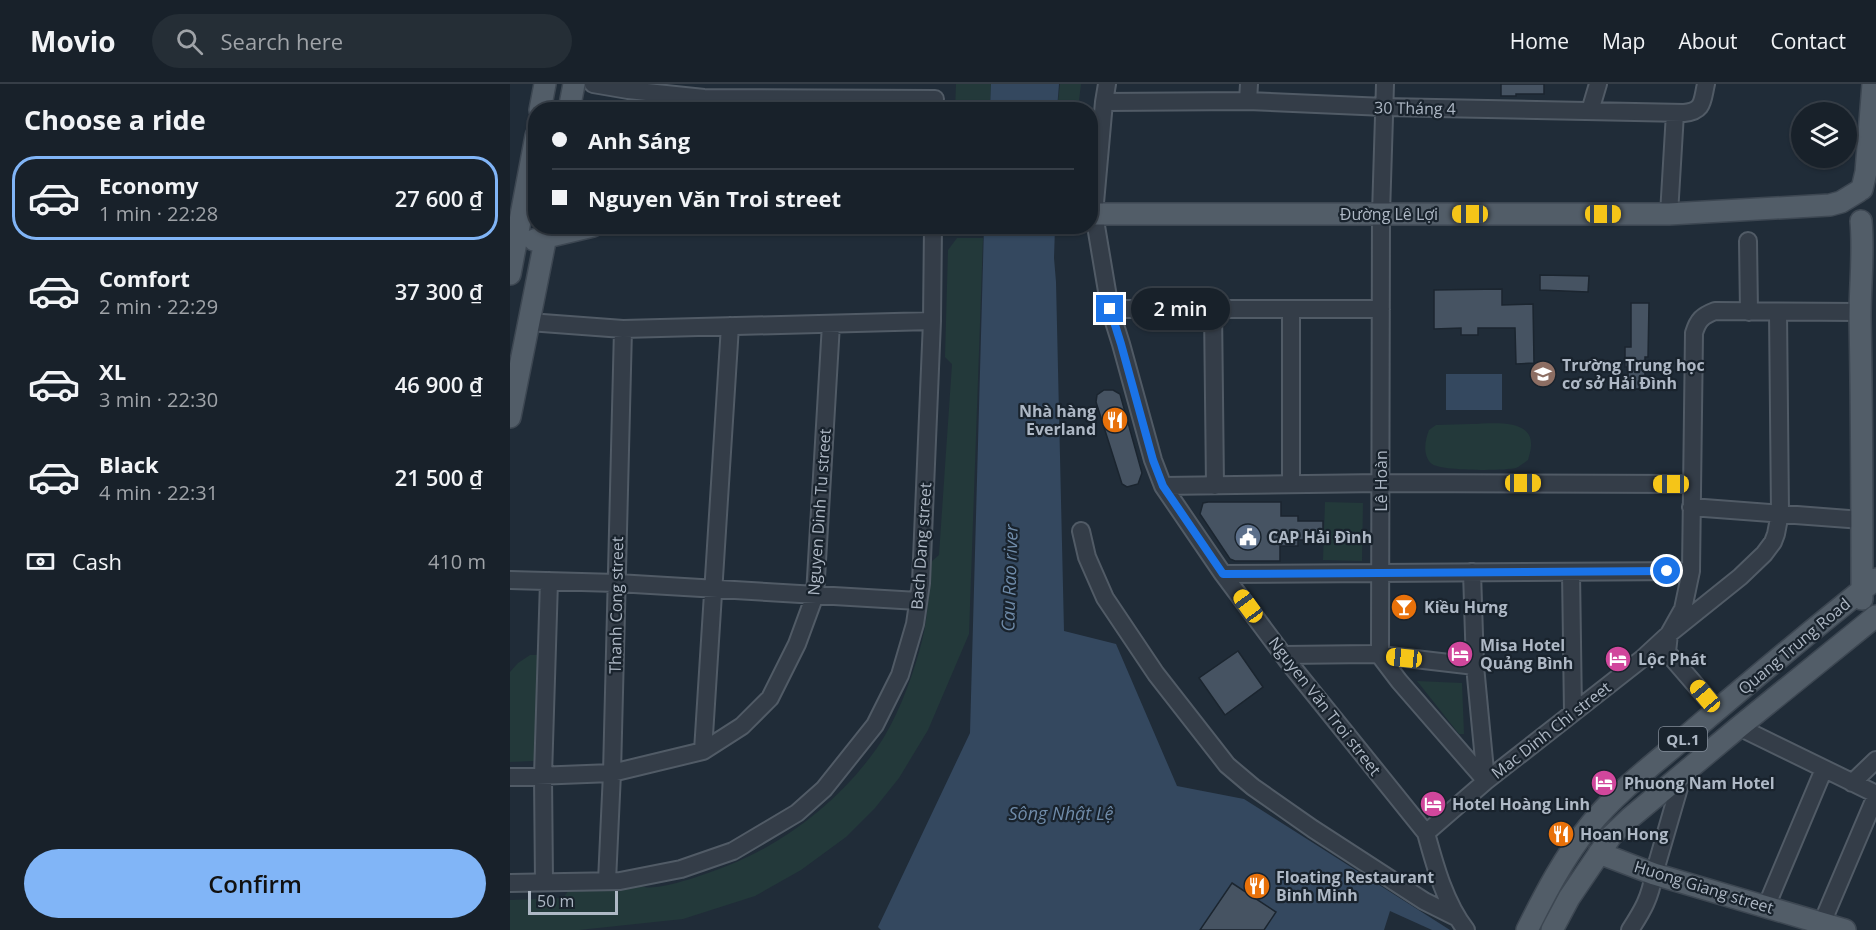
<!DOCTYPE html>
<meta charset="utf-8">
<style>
:root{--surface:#18212a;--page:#252e36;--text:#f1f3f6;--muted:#9fa3a8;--line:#363e47;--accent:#81b5f7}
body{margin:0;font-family:"Open Sans",sans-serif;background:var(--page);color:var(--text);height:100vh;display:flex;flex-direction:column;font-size:22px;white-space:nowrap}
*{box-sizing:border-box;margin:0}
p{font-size:20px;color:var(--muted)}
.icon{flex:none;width:33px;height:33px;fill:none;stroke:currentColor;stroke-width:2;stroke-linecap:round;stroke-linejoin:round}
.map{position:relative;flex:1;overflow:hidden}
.details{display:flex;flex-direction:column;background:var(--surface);width:510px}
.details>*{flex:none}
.top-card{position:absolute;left:18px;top:18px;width:570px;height:132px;border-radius:24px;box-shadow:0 2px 4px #0004,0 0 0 2px var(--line);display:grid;align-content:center;height:132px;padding:0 24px;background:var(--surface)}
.controls{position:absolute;left:1281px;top:18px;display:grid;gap:12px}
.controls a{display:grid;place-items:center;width:66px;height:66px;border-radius:50%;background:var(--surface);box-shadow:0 2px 4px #0004,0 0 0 2px var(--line);font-size:30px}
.scale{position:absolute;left:18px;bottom:15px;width:90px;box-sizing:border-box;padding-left:6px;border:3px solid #aeb8c5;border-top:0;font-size:16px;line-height:21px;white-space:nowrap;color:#aeb8c5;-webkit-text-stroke:4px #19232d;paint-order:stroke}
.end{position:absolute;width:27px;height:27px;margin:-14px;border:8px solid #1a73e8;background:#fff;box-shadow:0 0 0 3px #fff}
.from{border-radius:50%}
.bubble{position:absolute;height:42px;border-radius:21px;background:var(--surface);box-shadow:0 2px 4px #0004,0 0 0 2px var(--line);font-size:20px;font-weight:600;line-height:42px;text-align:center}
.car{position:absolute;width:18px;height:36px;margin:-18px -9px;border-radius:8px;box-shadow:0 0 4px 2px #0007;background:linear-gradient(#f5c518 24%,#345 0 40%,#f5c518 0 76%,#345 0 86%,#f5c518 0)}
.top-card b{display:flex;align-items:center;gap:21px;height:57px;font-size:22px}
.top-card b+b{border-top:2px solid var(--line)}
.top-card i{width:15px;height:15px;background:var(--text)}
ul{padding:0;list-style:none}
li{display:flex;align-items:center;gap:18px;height:84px;margin:0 12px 9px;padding:0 12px;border:3px solid transparent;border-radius:24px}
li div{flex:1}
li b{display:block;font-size:22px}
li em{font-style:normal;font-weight:600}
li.on{border-color:var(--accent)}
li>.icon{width:54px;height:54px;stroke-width:1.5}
h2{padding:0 24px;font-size:27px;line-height:72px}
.pay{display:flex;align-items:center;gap:15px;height:66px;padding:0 24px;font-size:22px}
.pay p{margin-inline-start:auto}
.button{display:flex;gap:12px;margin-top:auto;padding:12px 24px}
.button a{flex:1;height:69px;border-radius:36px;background:var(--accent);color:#111;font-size:24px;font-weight:600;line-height:69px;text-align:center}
header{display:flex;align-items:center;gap:36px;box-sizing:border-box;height:84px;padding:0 30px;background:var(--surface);border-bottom:2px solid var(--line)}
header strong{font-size:28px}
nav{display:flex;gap:33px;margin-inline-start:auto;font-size:21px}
.search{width:420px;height:54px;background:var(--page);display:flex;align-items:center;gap:15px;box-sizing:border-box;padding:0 21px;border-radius:33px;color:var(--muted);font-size:22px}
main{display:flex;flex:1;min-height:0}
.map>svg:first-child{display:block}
</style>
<header>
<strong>Movio</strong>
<div class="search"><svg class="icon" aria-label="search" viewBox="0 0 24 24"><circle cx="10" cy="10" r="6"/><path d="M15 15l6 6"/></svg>Search here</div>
<nav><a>Home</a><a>Map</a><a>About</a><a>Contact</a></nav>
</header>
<main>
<section class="details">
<h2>Choose a ride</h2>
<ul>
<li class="on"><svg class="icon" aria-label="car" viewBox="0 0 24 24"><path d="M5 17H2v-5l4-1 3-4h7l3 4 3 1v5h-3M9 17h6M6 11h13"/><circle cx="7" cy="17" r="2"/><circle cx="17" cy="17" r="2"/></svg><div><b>Economy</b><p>1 min · 22:28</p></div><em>27 600 ₫</em></li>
<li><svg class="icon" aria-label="car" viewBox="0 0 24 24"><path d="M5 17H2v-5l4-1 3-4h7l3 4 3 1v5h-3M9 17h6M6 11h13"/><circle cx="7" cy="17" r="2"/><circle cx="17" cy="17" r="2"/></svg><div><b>Comfort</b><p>2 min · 22:29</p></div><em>37 300 ₫</em></li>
<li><svg class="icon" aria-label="car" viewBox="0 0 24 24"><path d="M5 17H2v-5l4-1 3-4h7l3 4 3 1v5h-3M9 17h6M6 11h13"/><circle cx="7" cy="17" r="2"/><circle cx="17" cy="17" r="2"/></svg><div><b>XL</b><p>3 min · 22:30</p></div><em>46 900 ₫</em></li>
<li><svg class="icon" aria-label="car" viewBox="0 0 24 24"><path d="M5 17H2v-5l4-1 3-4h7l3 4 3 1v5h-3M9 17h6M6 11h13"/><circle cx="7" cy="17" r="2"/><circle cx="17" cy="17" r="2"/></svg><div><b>Black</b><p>4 min · 22:31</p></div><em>21 500 ₫</em></li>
</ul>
<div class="pay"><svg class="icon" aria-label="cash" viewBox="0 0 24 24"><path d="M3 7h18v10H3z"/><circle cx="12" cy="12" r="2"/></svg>Cash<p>410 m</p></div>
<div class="button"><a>Confirm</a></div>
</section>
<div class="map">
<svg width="1366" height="846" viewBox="0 0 1366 846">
<rect width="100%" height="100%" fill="#202c38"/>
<path fill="#23393a" d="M 446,0 L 481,0 L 480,25 L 445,26 Z
M 550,0 L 571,0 L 568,25 L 547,25 Z
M 447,154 L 473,154 L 459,550 L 418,646 L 389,694 L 365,724 L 336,753 L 291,786 L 245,812 L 173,835 L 69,846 L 0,846 L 0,816 L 53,814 L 59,806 L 116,805 L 131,802 C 143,808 184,794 198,789 C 265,767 326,722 367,664 C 386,636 400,600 409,568 C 418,539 419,508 421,478 L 429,471 L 442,280 L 435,273 L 438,166 Z
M 961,340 C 979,340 1023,333 1021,362 C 1021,366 1019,372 1018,376 C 1014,379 1010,382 1006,384 C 995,387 931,387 922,380 C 912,372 915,356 919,346 L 926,341 Z
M 815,418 L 853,419 L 852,477 L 813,476 Z
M 20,571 L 32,571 L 27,675 L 23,677 L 0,678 L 0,588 L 8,579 Z
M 907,597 L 952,599 L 954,650 L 949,650 Z"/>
<path fill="#34485f" d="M 481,0 L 549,0 L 547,25 L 480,25 Z
M 474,143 L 545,143 L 544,174 L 546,198 L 554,547 L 606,560 L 667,702 L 734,715 L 940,846 L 922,846 L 880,827 L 874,846 L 371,846 L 368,843 L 460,649 Z
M 936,290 L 992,290 L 992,326 L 936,326 Z"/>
<path fill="#465362" stroke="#1b252f" stroke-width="1.5" d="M 991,0 L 1034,0 L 1034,10 L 1006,10 L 1006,12 L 991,12 Z
M 1030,191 L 1079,192 L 1078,208 L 1030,206 Z
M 992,205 L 992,221 L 1023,220 L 1024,279 L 1006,280 L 1005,244 L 968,244 L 968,251 L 951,251 L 951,244 L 924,245 L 924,206 Z
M 1121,219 L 1139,219 L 1138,273 L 1135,273 L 1135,305 L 1118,305 L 1118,283 L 1115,283 L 1115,263 L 1121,263 Z
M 594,306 L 603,306 L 610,310 L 632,389 L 628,400 L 617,403 L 612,400 L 586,318 L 587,311 Z
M 698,418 L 771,418 L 771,432 L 788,432 L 788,437 L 813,437 L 813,456 L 788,456 L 788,462 L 770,462 L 770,477 L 725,477 L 720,475 L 690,430 L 693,419 Z
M 728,567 L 753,603 L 715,631 L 689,594 Z
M 722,799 L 766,828 L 754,846 L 690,846 Z"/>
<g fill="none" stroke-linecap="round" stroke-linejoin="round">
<defs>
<path id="minor" d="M 83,0 L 118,6 L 194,14 L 425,15
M 597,0 L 594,18 L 584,130 L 600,225 L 611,260 L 643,376 L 653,402 L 713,490 L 780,580 L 916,749 C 925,782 935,819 956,846
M 875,0 L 871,130 L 870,572 L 889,597 L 976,697
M 738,17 L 739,0
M 594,18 L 738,17 L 875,23 L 1174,29 C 1194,27 1192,17 1196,0
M 1080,27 L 1088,0
M 1159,130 L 1165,29
M 1238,157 L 1239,228
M 600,225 L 871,225
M 703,225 L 705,402
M 19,238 L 113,245 L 422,237
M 781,400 L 781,225
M 653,402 L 871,399 L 1181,400
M 1181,423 L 1352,436
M 571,447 L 577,473 L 595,514 L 646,590 L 717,681 L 743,703 L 803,745 L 914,817 L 946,833
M 962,488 L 965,582 L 976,697
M 1061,488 L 1063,629
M 713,490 L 1181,487
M 0,496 L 107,499 L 408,517
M 774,571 L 862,570 L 965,582
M 1207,626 L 1157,568 L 1159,550 L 1173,525 L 1181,487 L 1184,249 C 1188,236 1192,232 1205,227 L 1350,228
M 1229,643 L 1366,710
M 193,667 L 220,242
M 0,693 L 102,689 L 193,667 L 232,642 L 260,614 L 287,560 L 305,511 L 321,240
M 1342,699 L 1366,676
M 916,749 L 976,697 L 1133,574 L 1159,550 L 1230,493 L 1254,470 L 1263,458 L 1266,450 L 1270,429 L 1268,228
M 97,797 L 102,689 L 113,245
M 34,798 L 33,692 L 39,497
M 0,799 L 110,797 L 171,785 L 223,767 L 287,729 L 314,705 L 365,641 L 390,591 L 405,540 L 411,499 L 422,237 L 423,142
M 1256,823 L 1314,685
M 1312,839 L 1366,712
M 1120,846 C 1133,826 1140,814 1144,790 L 1173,690"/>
<path id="major" d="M 30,26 L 35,0
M 59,26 L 64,0
M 1352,105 L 1356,88 L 1363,0
M 580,130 L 1159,130 L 1320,121 L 1331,118 L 1349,107
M 1351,137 C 1354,169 1350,201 1350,233 C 1352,327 1352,421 1352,515
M 24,156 L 83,142
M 0,190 L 26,52
M 0,333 L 38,142
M 1089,769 L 1144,790 L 1335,846
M 1017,846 C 1035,810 1054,773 1080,741 C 1106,708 1148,677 1180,649 C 1241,597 1303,545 1366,495
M 1042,846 L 1059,814 L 1101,752 L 1120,734 L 1229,643 L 1366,532"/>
</defs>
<use href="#minor" stroke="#515b66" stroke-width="20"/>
<use href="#major" stroke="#3d4752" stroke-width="24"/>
<use href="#minor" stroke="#343d48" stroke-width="16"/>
<use href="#major" stroke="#525d68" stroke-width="21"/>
</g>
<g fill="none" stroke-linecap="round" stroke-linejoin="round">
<path stroke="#1a73e8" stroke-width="8" d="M 600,225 L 611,260 L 643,376 L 653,402 L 713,490 L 1157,487"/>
</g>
<defs>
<symbol id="school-disc" viewBox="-11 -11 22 22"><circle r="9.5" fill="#8d6e63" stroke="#19232d"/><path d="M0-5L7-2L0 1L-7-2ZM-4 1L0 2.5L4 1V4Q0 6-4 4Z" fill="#fff"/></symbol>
<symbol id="restaurant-disc" viewBox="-11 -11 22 22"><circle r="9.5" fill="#e8710a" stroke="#19232d"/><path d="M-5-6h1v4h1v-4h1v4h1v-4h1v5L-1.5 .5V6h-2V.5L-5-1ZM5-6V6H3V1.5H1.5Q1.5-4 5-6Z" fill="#fff"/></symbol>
<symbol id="civic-disc" viewBox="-11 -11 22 22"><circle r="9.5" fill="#5c6f8a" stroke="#19232d"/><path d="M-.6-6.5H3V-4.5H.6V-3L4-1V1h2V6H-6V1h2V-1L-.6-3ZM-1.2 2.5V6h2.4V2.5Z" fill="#fff"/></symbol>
<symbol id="bar-disc" viewBox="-11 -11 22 22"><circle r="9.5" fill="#e8710a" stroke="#19232d"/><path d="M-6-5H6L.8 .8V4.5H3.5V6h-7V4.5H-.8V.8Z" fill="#fff"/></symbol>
<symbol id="hotel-disc" viewBox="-11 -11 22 22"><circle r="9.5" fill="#d1479c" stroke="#19232d"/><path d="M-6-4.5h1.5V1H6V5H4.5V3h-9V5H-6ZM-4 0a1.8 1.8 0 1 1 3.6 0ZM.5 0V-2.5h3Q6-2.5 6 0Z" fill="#fff"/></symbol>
</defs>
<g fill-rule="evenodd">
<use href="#school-disc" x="1018" y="275" width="30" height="30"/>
<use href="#restaurant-disc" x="590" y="321" width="30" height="30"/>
<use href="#civic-disc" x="723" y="438" width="30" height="30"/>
<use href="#bar-disc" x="879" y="508" width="30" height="30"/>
<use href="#hotel-disc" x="935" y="555" width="30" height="30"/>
<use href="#hotel-disc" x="1093" y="560" width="30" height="30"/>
<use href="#hotel-disc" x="1079" y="684" width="30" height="30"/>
<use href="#hotel-disc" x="908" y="705" width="30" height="30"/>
<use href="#restaurant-disc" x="1036" y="735" width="30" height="30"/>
<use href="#restaurant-disc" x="732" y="787" width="30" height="30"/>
</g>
<g text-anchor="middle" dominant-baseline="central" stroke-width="4.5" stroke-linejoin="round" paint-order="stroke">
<rect fill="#19232d" stroke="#818b97" stroke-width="1.5" x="1149" y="643" width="48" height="24" rx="4.5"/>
<g font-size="15" font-weight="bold" fill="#aeb8c5">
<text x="1173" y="655">QL.1</text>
</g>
<g font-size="16" fill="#aeb8c5" stroke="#19232d">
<text transform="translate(905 24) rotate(1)">30 Tháng 4</text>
<text x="879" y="130">Đường Lê Lợi</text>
<text transform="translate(871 397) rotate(-90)">Lê Hoàn</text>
<text transform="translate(309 428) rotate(-86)">Nguyen Dinh Tu street</text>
<text transform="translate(411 462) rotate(-86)">Bach Dang street</text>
<text transform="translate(106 521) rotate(-89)">Thanh Cong street</text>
<text transform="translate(1284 562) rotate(-40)">Quang Trung Road</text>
<text transform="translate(815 622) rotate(52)">Nguyen Văn Troi street</text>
<text transform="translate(1041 646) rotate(-38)">Mac Dinh Chi street</text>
<text transform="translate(1194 803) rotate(17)">Huong Giang street</text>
</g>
<g font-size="16" font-weight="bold" fill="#aeb8c5" stroke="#19232d" text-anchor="start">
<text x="1052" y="281">Trường Trung học<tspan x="1052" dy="18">cơ sở Hải Đình</tspan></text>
<text x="586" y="327" text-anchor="end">Nhà hàng<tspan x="586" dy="18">Everland</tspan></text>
<text x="758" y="453">CAP Hải Đình</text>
<text x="914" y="523">Kiều Hưng</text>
<text x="970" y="561">Misa Hotel<tspan x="970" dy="18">Quảng Bình</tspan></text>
<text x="1128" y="575">Lộc Phát</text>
<text x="1114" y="699">Phuong Nam Hotel</text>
<text x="942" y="720">Hotel Hoàng Linh</text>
<text x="1070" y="750">Hoan Hong</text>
<text x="766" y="793">Floating Restaurant<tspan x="766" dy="18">Binh Minh</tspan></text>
</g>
<g font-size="18" font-style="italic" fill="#6f8ba9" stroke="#19232d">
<text transform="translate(499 494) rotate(-88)">Cau Rao river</text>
<text x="551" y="729">Sông Nhật Lệ</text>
</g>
</g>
</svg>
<div class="controls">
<a><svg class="icon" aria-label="layers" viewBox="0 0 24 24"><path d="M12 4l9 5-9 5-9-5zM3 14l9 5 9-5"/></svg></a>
</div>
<div class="scale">50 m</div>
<i class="end from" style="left:1157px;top:487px"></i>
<i class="end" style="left:600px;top:225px"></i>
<div class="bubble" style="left:621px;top:204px;width:99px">2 min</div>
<i class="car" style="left:960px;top:130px;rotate:270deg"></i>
<i class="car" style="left:1093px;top:130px;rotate:90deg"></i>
<i class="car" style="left:1013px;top:399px;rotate:90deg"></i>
<i class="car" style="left:1161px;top:400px;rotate:270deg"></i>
<i class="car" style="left:738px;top:522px;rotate:324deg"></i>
<i class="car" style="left:894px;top:574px;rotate:276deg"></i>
<i class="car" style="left:1195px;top:612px;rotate:320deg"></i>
<div class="top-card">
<b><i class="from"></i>Anh Sáng</b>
<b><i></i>Nguyen Văn Troi street</b>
</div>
</div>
</main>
